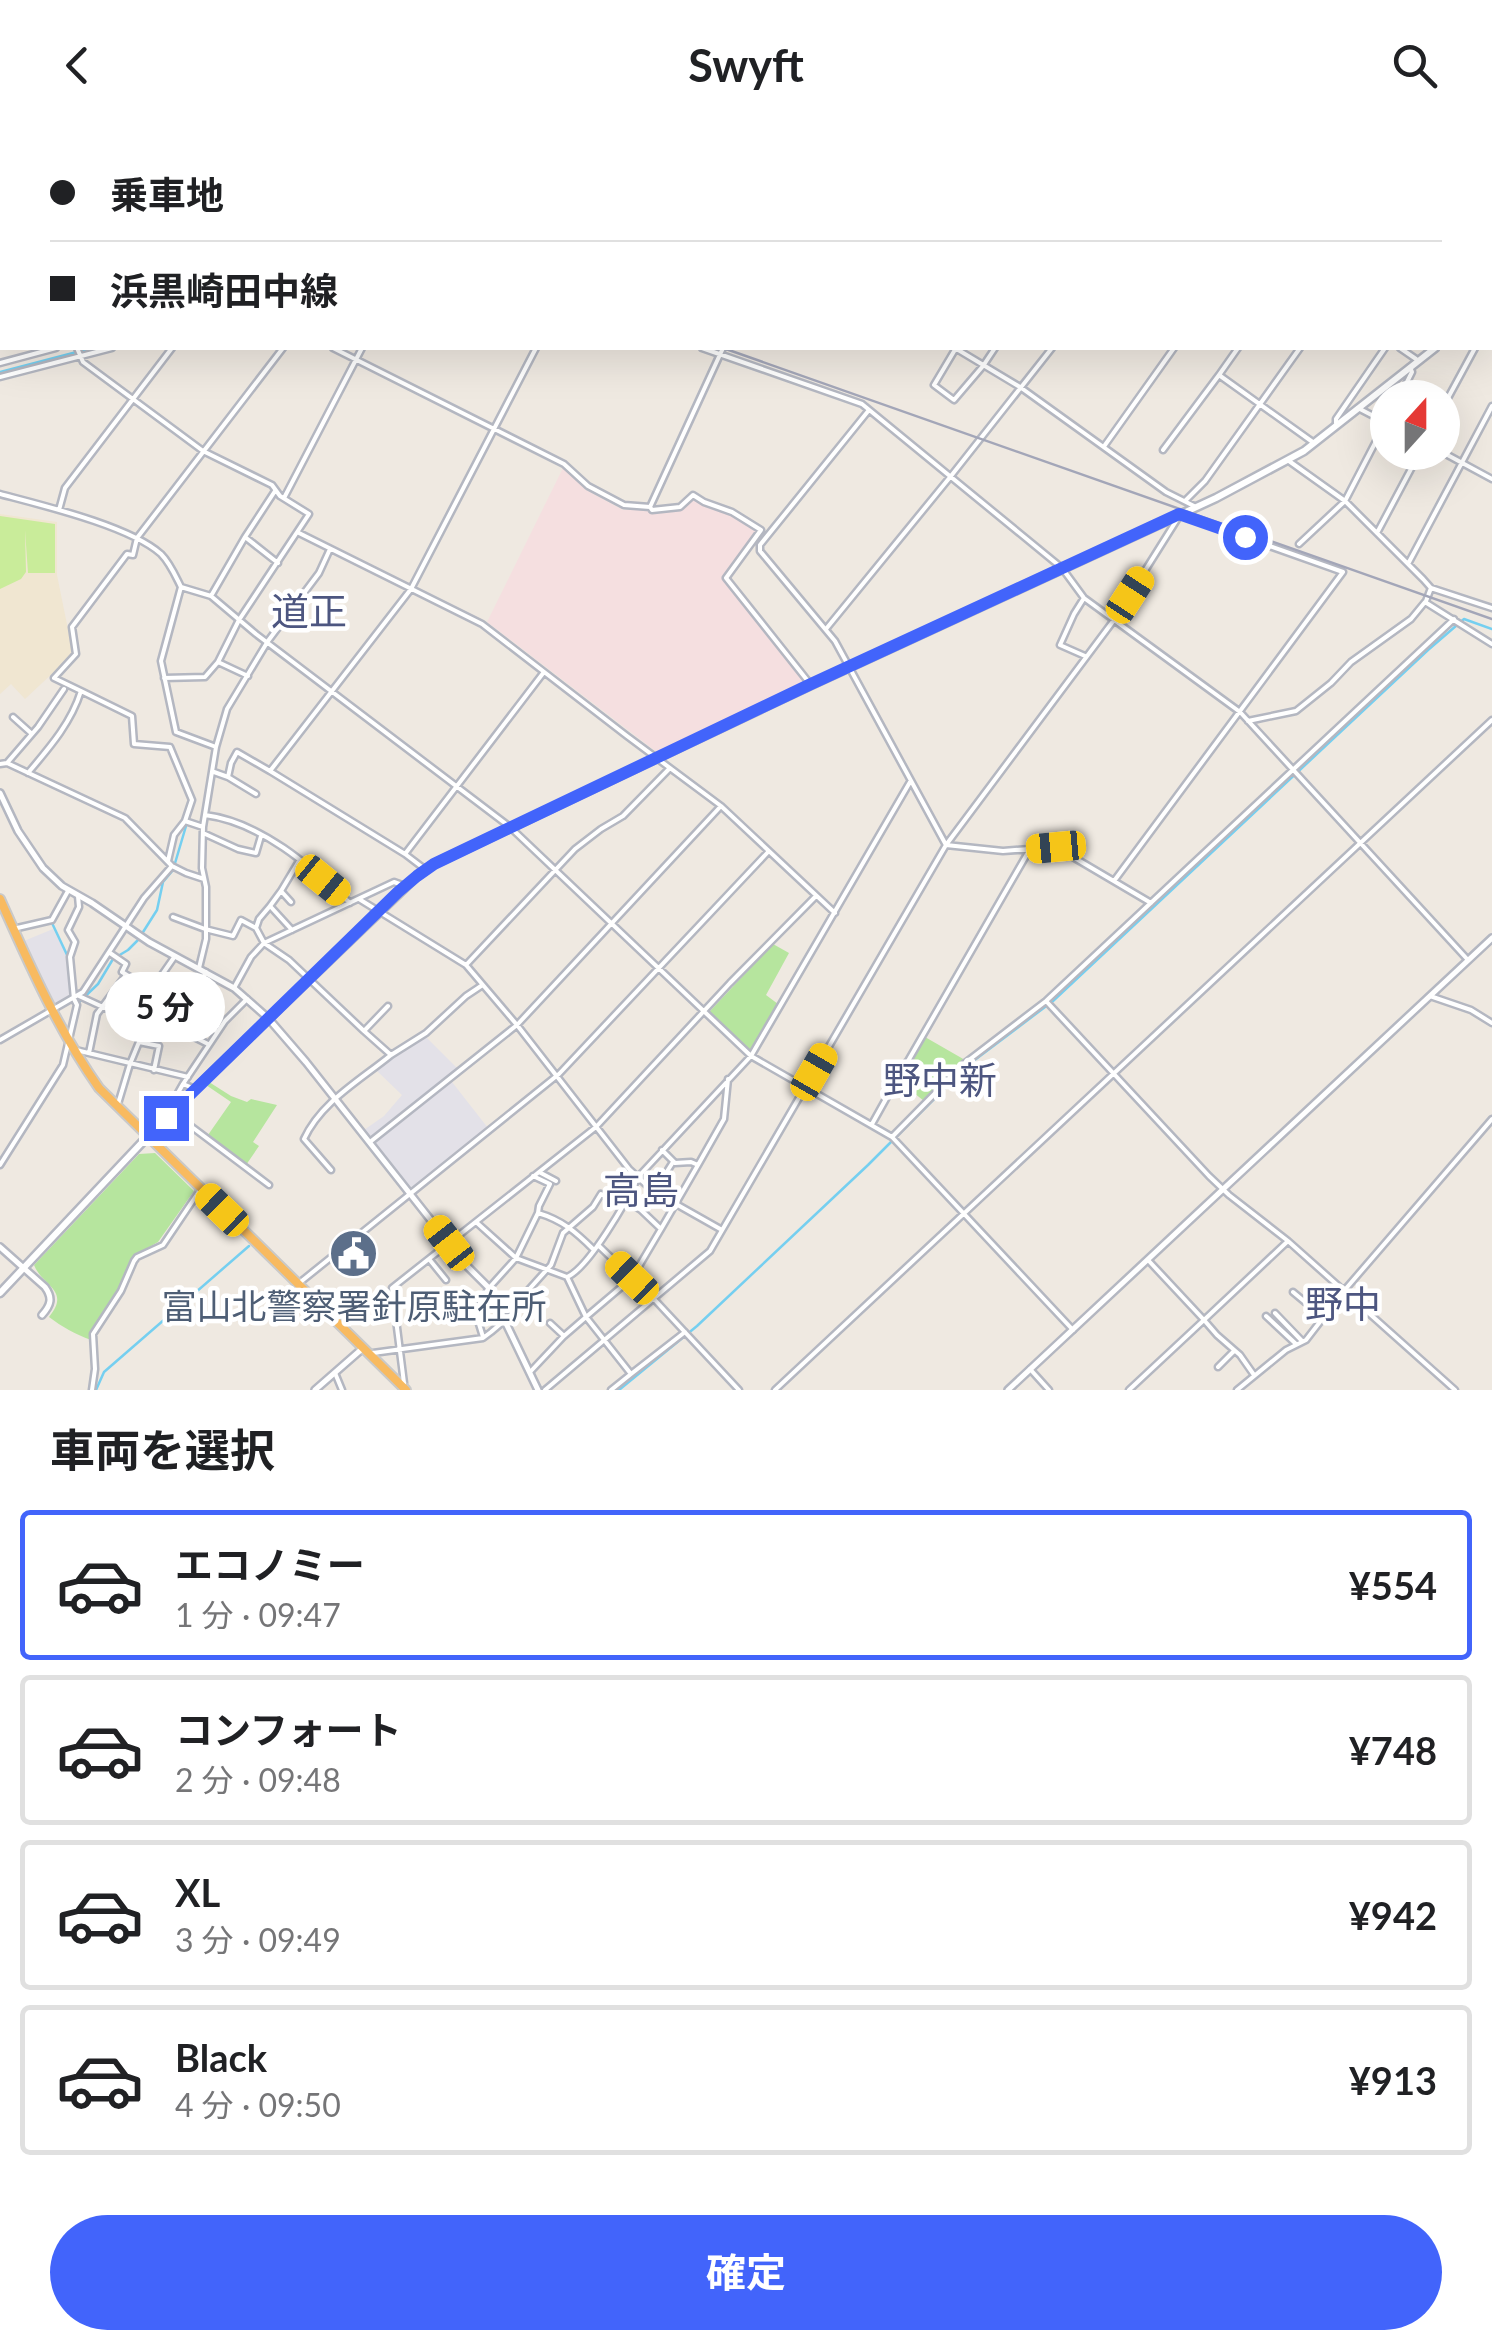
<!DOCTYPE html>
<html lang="ja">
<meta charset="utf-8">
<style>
:root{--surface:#fff;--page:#f6f6f6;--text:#202124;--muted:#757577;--line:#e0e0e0;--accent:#4264fb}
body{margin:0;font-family:Lato,"Noto Sans JP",sans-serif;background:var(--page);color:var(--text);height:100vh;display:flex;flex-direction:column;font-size:38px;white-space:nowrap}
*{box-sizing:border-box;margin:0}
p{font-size:32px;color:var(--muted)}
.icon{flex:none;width:55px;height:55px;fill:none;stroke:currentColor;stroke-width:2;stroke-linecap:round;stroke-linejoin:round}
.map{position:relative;height:1260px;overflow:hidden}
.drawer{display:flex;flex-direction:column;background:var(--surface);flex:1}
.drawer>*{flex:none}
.top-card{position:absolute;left:0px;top:0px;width:1492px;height:220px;box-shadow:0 10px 40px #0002;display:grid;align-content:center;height:220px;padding:0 50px;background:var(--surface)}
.needle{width:65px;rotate:21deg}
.controls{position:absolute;left:1370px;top:250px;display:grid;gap:20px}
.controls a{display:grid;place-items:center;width:90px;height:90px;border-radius:50%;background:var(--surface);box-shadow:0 10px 40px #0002;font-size:50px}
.end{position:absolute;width:45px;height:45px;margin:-22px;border:12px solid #4264fb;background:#fff;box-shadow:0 0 0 5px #fff}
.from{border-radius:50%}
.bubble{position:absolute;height:70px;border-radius:35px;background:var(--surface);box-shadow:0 10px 40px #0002;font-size:32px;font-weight:700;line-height:70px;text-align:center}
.car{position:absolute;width:30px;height:60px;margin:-30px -15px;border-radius:12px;box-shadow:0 0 8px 2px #0007;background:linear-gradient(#f5c518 24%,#345 0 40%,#f5c518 0 76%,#345 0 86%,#f5c518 0)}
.top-card b{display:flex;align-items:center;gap:35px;height:95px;font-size:38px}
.top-card b+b{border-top:2px solid var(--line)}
.top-card i{width:25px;height:25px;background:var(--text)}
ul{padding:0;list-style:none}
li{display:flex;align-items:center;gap:30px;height:150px;margin:0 20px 15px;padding:0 30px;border:5px solid var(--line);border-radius:10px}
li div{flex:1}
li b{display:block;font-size:38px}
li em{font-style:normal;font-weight:700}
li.selected{border-color:var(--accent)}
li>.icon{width:90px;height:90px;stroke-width:1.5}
h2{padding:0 50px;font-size:45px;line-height:120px}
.cta{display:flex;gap:20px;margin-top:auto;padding:20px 50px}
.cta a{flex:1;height:115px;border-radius:60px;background:var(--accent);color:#fff;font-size:40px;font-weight:700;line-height:115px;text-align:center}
header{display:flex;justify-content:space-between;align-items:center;height:130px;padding:0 50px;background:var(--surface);font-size:45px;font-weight:700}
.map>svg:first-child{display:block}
</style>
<header><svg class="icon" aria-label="back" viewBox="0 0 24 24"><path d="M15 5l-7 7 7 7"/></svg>Swyft<svg class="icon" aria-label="search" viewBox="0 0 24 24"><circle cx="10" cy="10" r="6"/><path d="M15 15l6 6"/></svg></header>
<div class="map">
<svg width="1492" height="1260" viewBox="0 0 1492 1260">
<rect width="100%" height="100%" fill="#efe9e1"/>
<path fill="#e3e1e8" d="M 53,799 L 67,826 L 72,865 L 59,874 L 51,872 L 46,863 L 24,811 Z
M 425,906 L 462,943 L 452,952 L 488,998 L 411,1059 L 364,1000 L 384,986 L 402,965 L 376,940 L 395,925 Z"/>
<path fill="#f0e6d1" d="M 0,384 L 57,392 L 57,445 L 73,524 L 25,569 L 11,554 L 0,564 Z"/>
<path fill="#f5dfe0" d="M 563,338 L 586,360 L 623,380 L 643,379 L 654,383 L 682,380 L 694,369 L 704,376 L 731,386 L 756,401 L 722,448 L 806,552 L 658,623 L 487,492 Z"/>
<path fill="#b6e59e" d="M 773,814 L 789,823 L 766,865 L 778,874 L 751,921 L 710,883 L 710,881 Z
M 925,907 L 965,930 L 924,971 L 899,951 L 899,943 L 909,933 Z
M 209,952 L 231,966 L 247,972 L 251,969 L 277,975 L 253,1012 L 259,1016 L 246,1035 L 208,1005 L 231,972 L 206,955 Z
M 155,1023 L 194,1061 L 158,1112 L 132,1127 L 118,1160 L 90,1204 L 91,1210 C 75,1204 62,1197 49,1187 C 71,1160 43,1157 34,1135 L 139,1024 Z"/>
<path fill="#c9ec9a" d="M 0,386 L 55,394 L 55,443 L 28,443 L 25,400 L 26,442 L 21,449 L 0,459 Z"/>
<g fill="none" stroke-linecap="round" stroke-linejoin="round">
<path stroke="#75cff0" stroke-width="2.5" d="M 528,2 L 530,0
M 0,242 L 92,218
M 52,793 L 68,827
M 76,875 L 98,854 L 113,829 L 128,820 L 138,810 L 157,780 L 163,752 L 173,740 L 194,669 L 173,618
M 69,901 L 73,885
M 96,1260 L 104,1242 L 249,1116
M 619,1260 L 697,1196 L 868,1035 L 968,935 L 1053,871 L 1428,520 L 1464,489 L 1492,499"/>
<defs>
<path id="minor" d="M 136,0 L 143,2
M 844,0 L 848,2
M 1197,0 L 1202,2
M 1391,0 L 1394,2
M 268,2 L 270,0
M 519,2 L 521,0
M 606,2 L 609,0
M 749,2 L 750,0
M 938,2 L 940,0
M 1113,2 L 1115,0
M 1140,2 L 1141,0
M 1270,2 L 1272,0
M 1329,2 L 1331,0
M 1416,2 L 1418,0
M 1490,65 L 1492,62
M 1490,130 L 1492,127
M 0,187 L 2,189
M 1490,188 L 1492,184
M 0,214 L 2,212
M 77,218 L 83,232 L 203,321 L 272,355 L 280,366 L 309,384 L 239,490 L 218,532 L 248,546
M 333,218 L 564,334 L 588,356 L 624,375 L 650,377 L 723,218
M 702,218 L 862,274 L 1062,438 L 1084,468 L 1240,582 L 1468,830
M 955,218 L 1020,257 L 1166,362 L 1194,376
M 956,218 L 934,255 L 954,270 L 983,236 L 995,218
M 1400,218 L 1416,229
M 0,233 L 56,218
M 1219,245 L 1238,218
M 0,247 L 112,218
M 1399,268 L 1412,242 L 1410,237
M 1358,278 L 1385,292
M 1442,279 L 1475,218
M 869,280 L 760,415 L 760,421 L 835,511 L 946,715
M 1336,293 L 1336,289 L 1385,218
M 1105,315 L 1174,218
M 1163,320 L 1219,245 L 1314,313
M 1442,322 L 1492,349
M 1289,331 L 1345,371 L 1423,449 L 1431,458 L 1426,471
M 0,364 C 41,375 130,396 161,424 C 170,433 175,445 181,457 L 161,531 L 176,602 L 216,617
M 284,368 L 362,218
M 1185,371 L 1205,351 L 1300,218
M 650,377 L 652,380 L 680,377 L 693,365 L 704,372 L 732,382 L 761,400 L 726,448 L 811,555
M 59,380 L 65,358 L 172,218
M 299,403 L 482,494 L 627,606 L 721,676 L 835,783
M 1377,403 L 1420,322
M 245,407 L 275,361
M 1299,414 L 1345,371 L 1388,288
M 1408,434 L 1492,276
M 181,457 L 211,466 L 256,504 L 510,697 L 751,926 L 892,1007 L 1073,1200
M 1431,458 L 1492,478
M 211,466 L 245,407 L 278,433
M 1084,468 L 1074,484 L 1060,515 L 1085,526
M 826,499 L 951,346 L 1052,218
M 164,548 L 205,547 L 218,532
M 81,561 L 54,548 L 76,524 L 72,497 L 127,424 L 133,425 L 137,408 L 283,218
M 13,587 L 32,604
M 1248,591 L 1296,581 L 1331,553 L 1351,532 L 1411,489 L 1425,472 L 1492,514
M 7,633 L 38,597 L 64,559
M 0,634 L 7,633 L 125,688 L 172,736 L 186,743 L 204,749
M 214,642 L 228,647 L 231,633 L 237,622 L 270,641
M 28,643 C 50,617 71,593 81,561 L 132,586 L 134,614 L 170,617 L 192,670 L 185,691 L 203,697
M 228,647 L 256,664
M 205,685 C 261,692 310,736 350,773
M 203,703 L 238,719 L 256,723 L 261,706
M 946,715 L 1003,721 L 1056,717 L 1151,773
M 405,724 L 270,641 L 411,459 L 536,218
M 168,731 L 174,705 L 185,691
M 426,740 L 405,724 L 544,542
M 281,761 L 299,731
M 359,769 L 466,835 L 517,895 L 629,1039 L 653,1061 L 722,1100
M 270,776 L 281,761 L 291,772
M 173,787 L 205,799 L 233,806 L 241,790 L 256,798 L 264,813 L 289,830 L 364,901 L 388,876
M 256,798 L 259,789 L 270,776 L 292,800
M 13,799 L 52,790 L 68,761
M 110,823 L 126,834 L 122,842 L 153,861
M 466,835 L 575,719 L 601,699 L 623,686 L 670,638
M 199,838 L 206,809 L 206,757 L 202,738 L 203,697 L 216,617 L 227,579 L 268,511 L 319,443 L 330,419
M 206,842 L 196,863 L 207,868
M 234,858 L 251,827 L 264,813 L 394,752 L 405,756
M 155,859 L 183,877 L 206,886 L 205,895 L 216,901
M 79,866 L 142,895
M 1430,866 L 1471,880 L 1492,893
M 1046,871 L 1209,1046 L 1229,1065 L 1288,1111 L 1455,1260
M 144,885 L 172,896 L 208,914
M 364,901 L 391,925 L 426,903 L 466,866 L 481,856
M 0,910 L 83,862 L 144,768 L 172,736
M 139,912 L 159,916 L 154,940
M 76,920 L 188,947
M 89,923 L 97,884 L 126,845
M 183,954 L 170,977 L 172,982 L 269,1055
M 195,959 L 183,954 L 225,891 L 247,869
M 118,974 L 130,934 L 139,912 L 144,885 L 159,849 L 175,826
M 872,994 L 896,951 L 896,943 L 908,931 L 1030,719
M 892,1007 L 965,933 L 1046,871 L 1454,489
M 370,1012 L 517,895 L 721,676
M 662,1020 L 675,1033 L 691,1032 L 698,1035 L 724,989 L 728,949
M 0,1035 L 63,935 L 77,875 L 74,869 L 70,827 L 75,812 L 68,800 L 79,777 L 78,766
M 331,1040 L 304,1009 C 321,972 359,951 391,925
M 539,1042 L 556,1051
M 654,1062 L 673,1032
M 626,1071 L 641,1080 L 661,1099 L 698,1035
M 538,1083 C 562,1090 576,1102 594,1120
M 476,1092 L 516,1128 L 567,1147 C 589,1138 628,1069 638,1047 L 751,926 L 910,652
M 598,1115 L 654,1169 L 739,1260
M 429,1129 L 446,1150
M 298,1154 L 559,944 L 768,722
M 443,1162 L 466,1178 L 475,1181 L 483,1207
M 1293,1162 L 1323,1187
M 475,1181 L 489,1158 L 516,1128 L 538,1083 L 539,1076 L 550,1054 L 533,1046
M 1275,1183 L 1302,1211
M 1266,1186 L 1296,1214
M 550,1193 L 564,1206 L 586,1187 L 567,1147
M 373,1223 L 483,1208 L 491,1202 L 511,1185 L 515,1175 L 551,1135 L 563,1103 L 593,1077 L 601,1064 L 623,1075
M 1218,1237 L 1234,1221
M 1030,1239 L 1049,1260
M 531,1241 L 564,1206
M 335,1243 L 342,1260
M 631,1244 L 685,1202
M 1254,1245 L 1240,1225 L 1217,1205 L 1204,1190 L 1288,1111
M 404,1253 L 392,1158 L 596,997 L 730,853 L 816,766
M 92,1260 L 95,1239 L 93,1204 L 121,1161 L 134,1131 L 137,1127 L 163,1115 L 200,1060
M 545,1260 L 710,1121 L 946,715 L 1114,490 L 1178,388 L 1179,384 L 1343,442 L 1114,751
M 611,1260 L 631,1244 L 586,1187 L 632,1148 L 661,1099
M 775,1260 L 1492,590
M 1129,1260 L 1204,1190 L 1148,1130
M 1237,1260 L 1286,1220 L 1306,1210 L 1343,1162 L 1492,989"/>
<path id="tertiary" d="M 1340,0 L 1344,2
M 52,2 L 54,0
M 0,39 L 2,38
M 0,663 L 18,701 L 43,738 L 62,756 L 92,773 L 149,812 L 234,858 L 268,888 L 306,932 L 467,1136 L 489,1158 L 538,1260
M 0,1117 L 45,1157 C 53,1168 51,1175 42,1185
M 315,1260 L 363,1218
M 1008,1260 L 1492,808"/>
<path id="secondary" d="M 1454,2 L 1456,0
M 1490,47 L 1492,49
M 1490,174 L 1492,173
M 0,1163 L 166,987 L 417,746 L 434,734 L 811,555 L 1216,368 L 1304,321 L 1435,218"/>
<path id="trunk" d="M 0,769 C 30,836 57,898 99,958 L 406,1260"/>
</defs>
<use href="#minor" stroke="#b4b7c1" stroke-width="9"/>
<use href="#tertiary" stroke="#b4b7c1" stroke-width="10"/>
<use href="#secondary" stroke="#b4b7c1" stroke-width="11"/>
<use href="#trunk" stroke="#c9c9c9" stroke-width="12"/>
<use href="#minor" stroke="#fff" stroke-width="4"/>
<use href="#tertiary" stroke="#fff" stroke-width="5"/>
<use href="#secondary" stroke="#fff" stroke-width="6"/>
<use href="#trunk" stroke="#f8ba60" stroke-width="8"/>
<path stroke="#a3a6b8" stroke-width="2.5" d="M 94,0 L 107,2
M 723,218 L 1492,489"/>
</g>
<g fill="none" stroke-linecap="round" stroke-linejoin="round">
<path stroke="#4264fb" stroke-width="12" d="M 166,988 L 398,762 L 417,746 L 434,734 L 811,554 L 1179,384 L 1245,407"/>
</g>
<defs>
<symbol id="civic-disc" viewBox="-11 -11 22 22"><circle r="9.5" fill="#5c6f8a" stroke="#fff"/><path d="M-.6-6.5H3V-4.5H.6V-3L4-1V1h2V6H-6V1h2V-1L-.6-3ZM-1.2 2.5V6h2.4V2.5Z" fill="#fff"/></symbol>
</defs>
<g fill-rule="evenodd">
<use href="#civic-disc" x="326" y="1096" width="55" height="55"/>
</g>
<g text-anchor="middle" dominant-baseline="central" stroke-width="9" stroke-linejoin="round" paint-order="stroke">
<g font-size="35" fill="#4e5e75" stroke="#fff">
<text x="354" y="1175">富山北警察署針原駐在所</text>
</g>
<g font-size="38" fill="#4d5680" stroke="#fff">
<text x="309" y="480">道正</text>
<text x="940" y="949">野中新</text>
<text x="641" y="1059">高島</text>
<text x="1343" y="1173">野中</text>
</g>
</g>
</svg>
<div class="controls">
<a><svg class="needle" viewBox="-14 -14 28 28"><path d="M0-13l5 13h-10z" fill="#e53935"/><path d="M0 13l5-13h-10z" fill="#757577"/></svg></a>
</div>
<i class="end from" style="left:1245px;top:407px"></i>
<i class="end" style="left:166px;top:988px"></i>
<div class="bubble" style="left:105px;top:842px;width:120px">5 分</div>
<i class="car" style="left:1130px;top:465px;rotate:33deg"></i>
<i class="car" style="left:1056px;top:717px;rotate:265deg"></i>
<i class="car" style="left:323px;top:750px;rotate:129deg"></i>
<i class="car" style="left:814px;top:942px;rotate:30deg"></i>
<i class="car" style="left:222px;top:1080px;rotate:314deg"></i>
<i class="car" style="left:449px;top:1113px;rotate:322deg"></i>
<i class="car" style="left:632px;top:1148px;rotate:314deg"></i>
<div class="top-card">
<b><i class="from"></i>乗車地</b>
<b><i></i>浜黒崎田中線</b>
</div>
</div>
<section class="drawer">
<h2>車両を選択</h2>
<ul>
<li class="selected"><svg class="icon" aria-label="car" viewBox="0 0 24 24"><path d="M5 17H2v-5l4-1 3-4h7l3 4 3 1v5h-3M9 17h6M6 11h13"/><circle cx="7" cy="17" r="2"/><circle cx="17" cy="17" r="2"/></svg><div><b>エコノミー</b><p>1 分 · 09:47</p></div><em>¥554</em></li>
<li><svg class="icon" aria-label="car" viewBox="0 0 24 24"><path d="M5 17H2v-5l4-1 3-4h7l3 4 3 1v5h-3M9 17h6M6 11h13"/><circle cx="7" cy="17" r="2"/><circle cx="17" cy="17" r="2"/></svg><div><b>コンフォート</b><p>2 分 · 09:48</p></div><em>¥748</em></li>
<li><svg class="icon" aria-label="car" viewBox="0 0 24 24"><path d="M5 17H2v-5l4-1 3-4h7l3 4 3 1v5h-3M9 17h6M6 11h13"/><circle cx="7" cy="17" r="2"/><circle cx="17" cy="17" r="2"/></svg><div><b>XL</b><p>3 分 · 09:49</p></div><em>¥942</em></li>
<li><svg class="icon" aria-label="car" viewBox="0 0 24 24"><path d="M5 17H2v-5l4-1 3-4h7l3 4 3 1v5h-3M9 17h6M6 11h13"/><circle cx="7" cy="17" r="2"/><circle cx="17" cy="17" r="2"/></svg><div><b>Black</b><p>4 分 · 09:50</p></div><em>¥913</em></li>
</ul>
<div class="cta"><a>確定</a></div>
</section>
